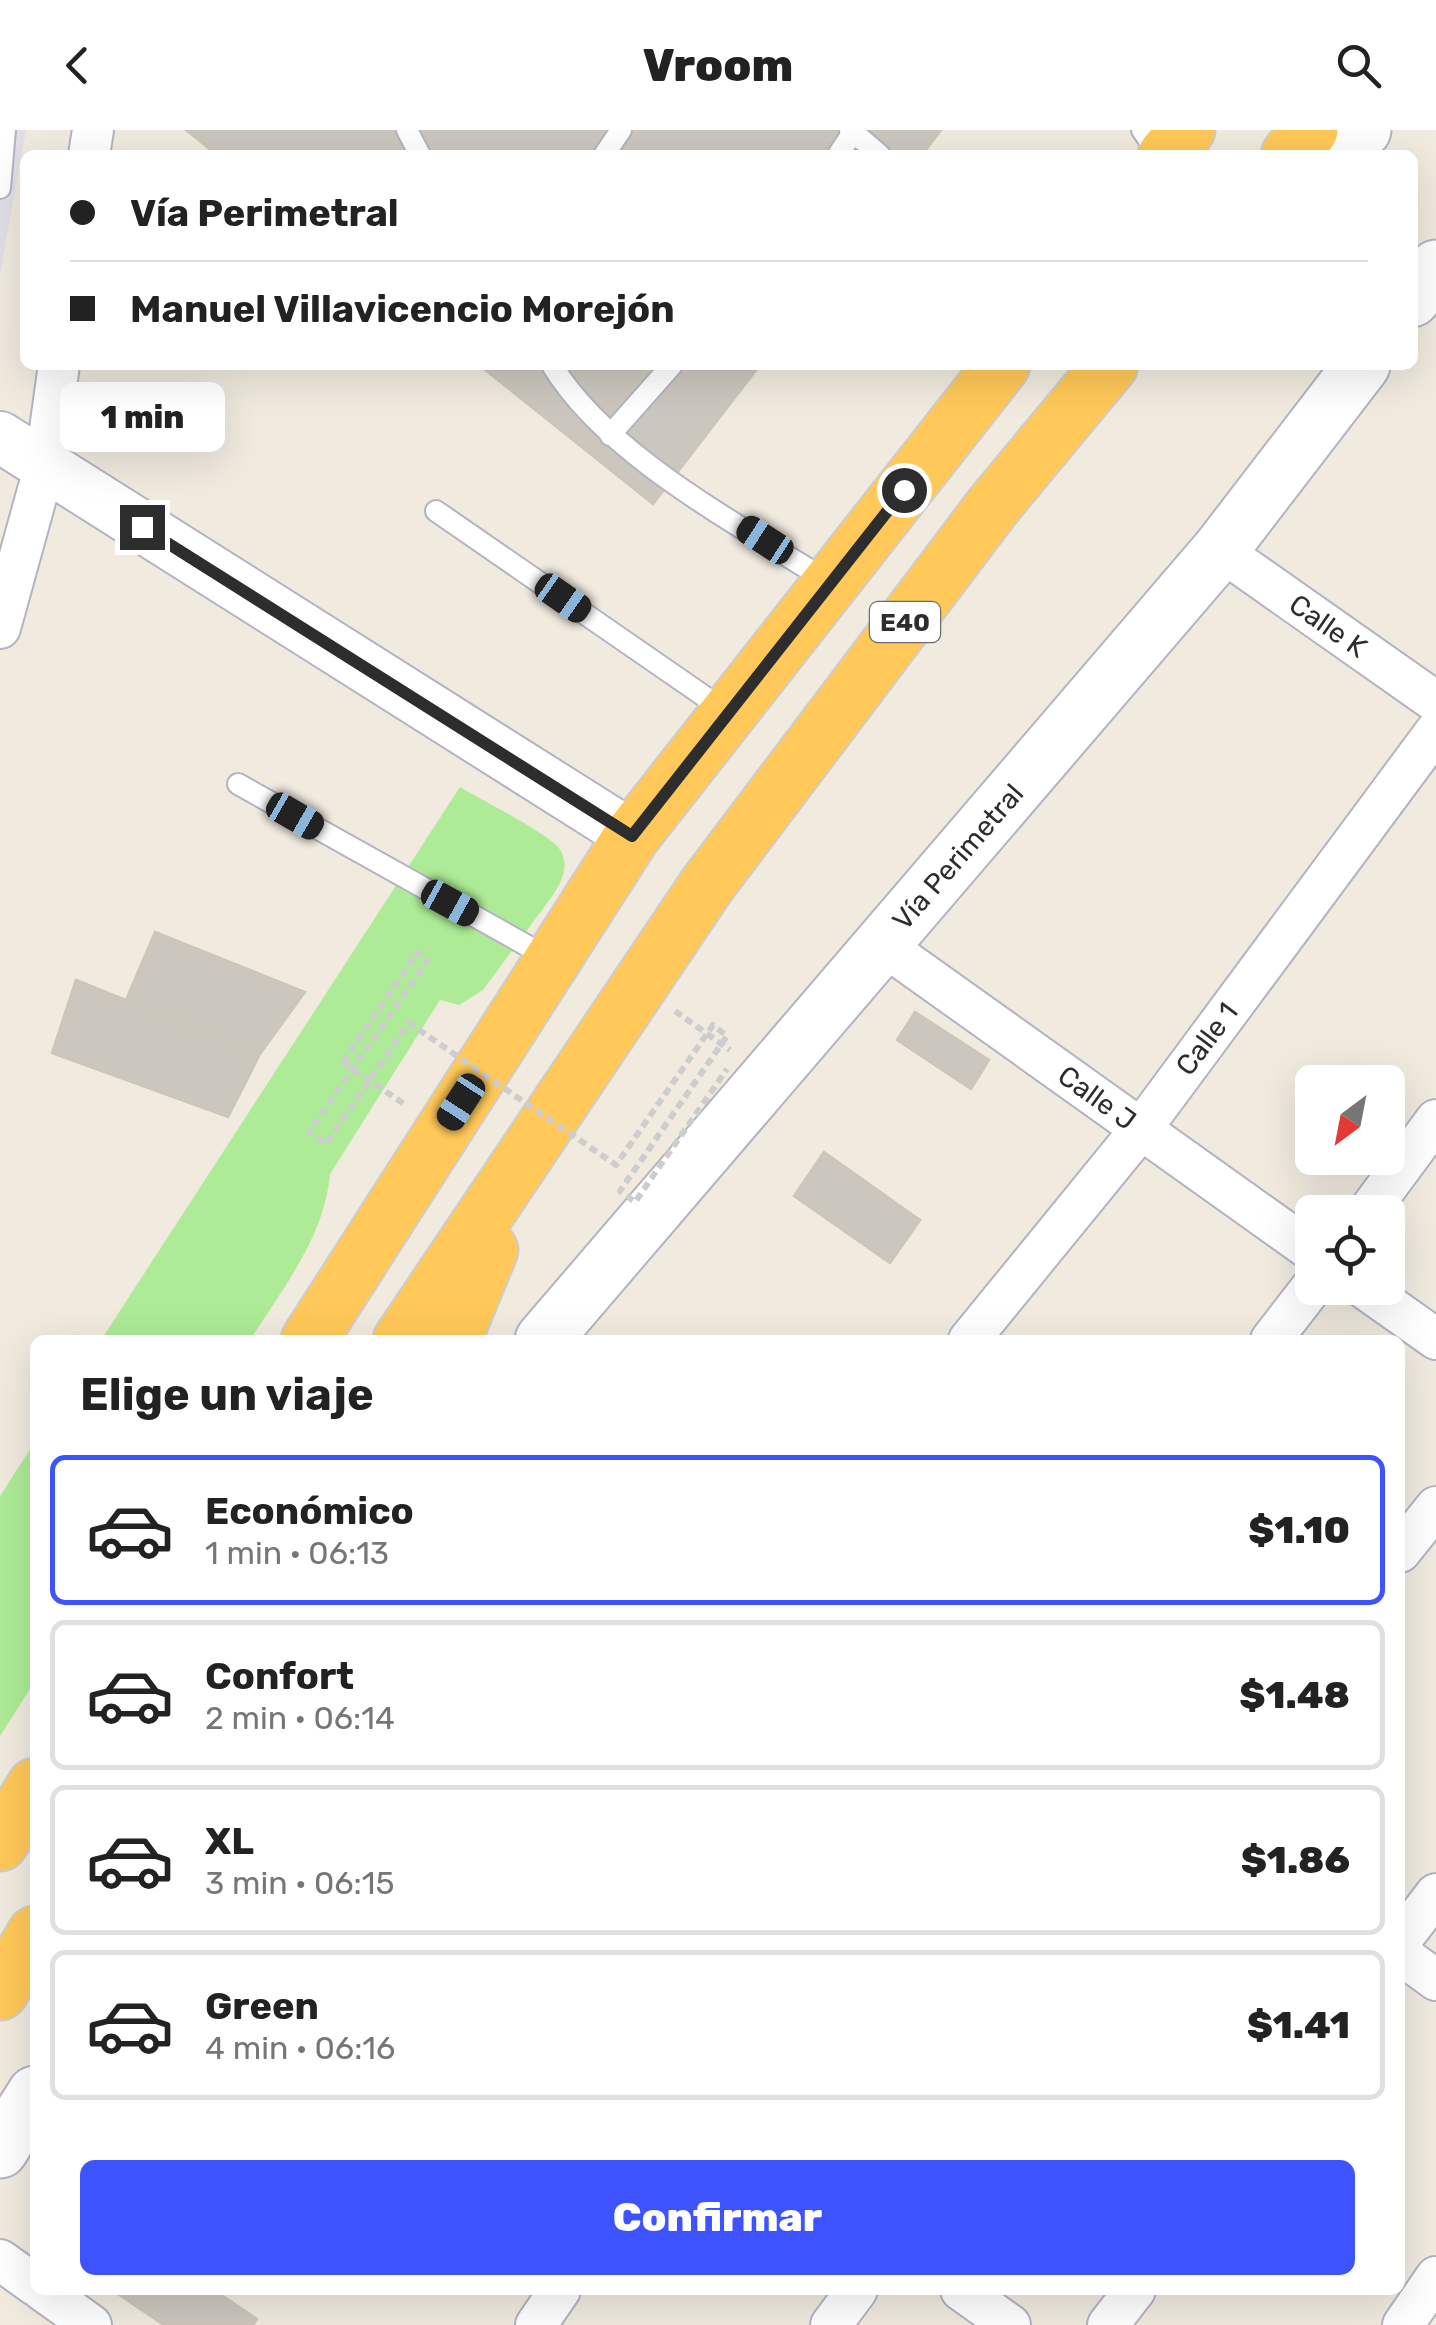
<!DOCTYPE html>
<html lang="es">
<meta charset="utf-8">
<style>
:root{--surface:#fff;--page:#f2f2f2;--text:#222;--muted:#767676;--line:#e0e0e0;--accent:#3c53ff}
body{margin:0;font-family:Rubik,sans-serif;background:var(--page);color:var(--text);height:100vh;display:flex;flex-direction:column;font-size:38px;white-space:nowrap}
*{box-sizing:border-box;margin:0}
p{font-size:32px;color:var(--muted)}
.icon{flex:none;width:55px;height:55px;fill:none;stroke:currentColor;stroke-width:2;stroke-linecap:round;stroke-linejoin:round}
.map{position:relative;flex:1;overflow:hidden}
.details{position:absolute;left:30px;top:1205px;width:1375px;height:960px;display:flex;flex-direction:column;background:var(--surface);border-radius:15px;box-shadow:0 10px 40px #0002}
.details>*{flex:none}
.top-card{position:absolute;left:20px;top:20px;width:1398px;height:220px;border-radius:15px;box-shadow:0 10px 40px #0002;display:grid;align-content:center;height:220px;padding:0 50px;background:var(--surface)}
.needle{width:65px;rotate:212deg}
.controls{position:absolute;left:1295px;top:935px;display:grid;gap:20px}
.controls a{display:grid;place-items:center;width:110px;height:110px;border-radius:15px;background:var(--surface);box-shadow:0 10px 40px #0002;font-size:50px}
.end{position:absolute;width:45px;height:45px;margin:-22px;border:12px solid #2d2d2d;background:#fff;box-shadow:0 0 0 5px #fff}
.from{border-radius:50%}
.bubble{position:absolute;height:70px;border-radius:15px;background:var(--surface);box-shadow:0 10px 40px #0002;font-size:32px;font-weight:800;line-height:70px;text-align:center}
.car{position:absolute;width:30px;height:60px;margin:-30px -15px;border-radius:12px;box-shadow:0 0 8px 2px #0007;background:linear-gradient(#222 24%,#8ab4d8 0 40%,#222 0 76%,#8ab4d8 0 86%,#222 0)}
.top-card b{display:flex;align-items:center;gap:35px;height:95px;font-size:38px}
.top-card b+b{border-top:2px solid var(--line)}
.top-card i{width:25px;height:25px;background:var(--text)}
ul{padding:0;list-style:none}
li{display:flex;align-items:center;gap:30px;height:150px;margin:0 20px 15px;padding:0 30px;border:5px solid var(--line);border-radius:15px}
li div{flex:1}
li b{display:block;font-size:38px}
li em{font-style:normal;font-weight:800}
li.active{border-color:var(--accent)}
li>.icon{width:90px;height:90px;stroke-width:1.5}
h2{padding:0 50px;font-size:45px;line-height:120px}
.button{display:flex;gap:20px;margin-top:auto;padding:20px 50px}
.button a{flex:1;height:115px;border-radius:15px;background:var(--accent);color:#fff;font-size:40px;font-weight:800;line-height:115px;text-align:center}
header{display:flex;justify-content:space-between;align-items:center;height:130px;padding:0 50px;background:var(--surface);font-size:45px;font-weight:800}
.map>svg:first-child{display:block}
</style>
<header><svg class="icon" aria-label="back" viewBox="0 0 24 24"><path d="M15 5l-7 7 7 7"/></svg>Vroom<svg class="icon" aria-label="search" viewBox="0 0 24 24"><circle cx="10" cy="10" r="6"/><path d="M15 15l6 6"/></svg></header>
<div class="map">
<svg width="1436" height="2195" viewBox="0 0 1436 2195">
<rect width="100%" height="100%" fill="#f0eadf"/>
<path fill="#e2dfe8" d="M 0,0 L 26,0 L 0,144 Z"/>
<path fill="#adeb96" d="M 460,657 C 479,669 553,705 561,721 C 569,738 562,750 553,765 L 483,860 L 459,875 L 440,870 L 330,1044 C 324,1108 283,1158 250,1210 L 101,1210 Z
M 35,1312 L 35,1551 L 0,1606 L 0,1366 Z"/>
<path fill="#cbc7be" stroke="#ccc6b8" stroke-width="2.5" d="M 186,0 L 941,0 L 922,25 L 217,25 Z
M 479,235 L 760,235 L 653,374 Z
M 155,802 L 305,862 L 260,924 L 126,870 Z
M 76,850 L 260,924 L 228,987 L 52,923 Z
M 915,882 L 989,930 L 971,959 L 897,910 Z
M 824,1022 L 920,1090 L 890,1133 L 794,1066 Z
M 112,2160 L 214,2160 L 257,2189 L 253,2195 L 164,2195 Z"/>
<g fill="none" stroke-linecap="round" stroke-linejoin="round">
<defs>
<path id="service" d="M 407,0 L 420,25
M 1142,0 L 1159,25
M 853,2 L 880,25
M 604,25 L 621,0
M 838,25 L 853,2 L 850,0
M 0,58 L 5,0
M 552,235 C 607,326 740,395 829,452
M 610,305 L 672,235
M 436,381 L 727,582
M 238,654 L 551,829"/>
<path id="minor" d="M 89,25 L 93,0
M 1220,420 L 1436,572
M 0,498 L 45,335 L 59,235
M 883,815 L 1312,1121
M 1368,1082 L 1436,990
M 1364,1158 L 1436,1209
M 969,1210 L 1141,999 L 1436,601
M 1271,1210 L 1312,1157
M 1400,1422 L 1436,1377
M 1400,1811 L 1436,1764
M 1400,1824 L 1436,1850
M 0,2130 L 35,2155
M 42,2160 L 91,2195
M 961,2160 L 1010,2195
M 536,2195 L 560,2160
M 831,2195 L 857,2160
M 1108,2195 L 1135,2160
M 1403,2195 L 1436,2147"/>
<path id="tertiary" d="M 0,307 L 632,706"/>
<path id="secondary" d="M 1335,25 L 1363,0
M 1412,169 L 1436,138
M 543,1210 L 1220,420 L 1362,235
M 0,2020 L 35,1964"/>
<path id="trunk" d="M 1166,25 L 1187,0
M 1289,25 L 1310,0
M 309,1210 L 632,706 L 1002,235
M 401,1210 L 707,755 L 993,376 L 1110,235
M 453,1210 L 490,1120
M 0,1713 L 35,1656
M 0,1862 L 35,1804"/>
</defs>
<use href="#service" stroke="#b3b4c2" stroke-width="24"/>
<use href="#minor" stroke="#b3b4c2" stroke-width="44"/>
<use href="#tertiary" stroke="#b3b4c2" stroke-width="54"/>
<use href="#secondary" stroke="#b3b4c2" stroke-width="59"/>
<use href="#trunk" stroke="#cdcdcd" stroke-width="59"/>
<path stroke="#cdcdcd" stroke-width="6" stroke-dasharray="8 5" stroke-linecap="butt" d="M 675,881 L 730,920
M 343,932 L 407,976"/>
<use href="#service" stroke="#fff" stroke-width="20"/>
<use href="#minor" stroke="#fff" stroke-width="40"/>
<use href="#tertiary" stroke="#fff" stroke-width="50"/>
<use href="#secondary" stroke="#fff" stroke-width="55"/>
<use href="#trunk" stroke="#ffc858" stroke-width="55"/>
<path stroke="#cdcdcd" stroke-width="6" stroke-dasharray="8 5" stroke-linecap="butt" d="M 343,932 L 417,823 L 428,830 L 309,1002 L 326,1014 L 409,893 L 616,1035 L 713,895 L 727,906 L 620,1061 L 635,1072 L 727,939"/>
</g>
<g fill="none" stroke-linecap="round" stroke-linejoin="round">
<path stroke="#2d2d2d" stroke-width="12" d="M 142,397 L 632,706 L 904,360"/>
</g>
<g text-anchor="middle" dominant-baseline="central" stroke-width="8" stroke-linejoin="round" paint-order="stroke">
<rect fill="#fff" stroke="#6c6c6c" stroke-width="2.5" x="870" y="472" width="70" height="40" rx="8"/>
<g font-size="25" font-weight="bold" fill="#2d2d2d">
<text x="905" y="492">E40</text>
</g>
<g font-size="28" fill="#2d2d2d" stroke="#fff">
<text transform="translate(1328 496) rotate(35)">Calle K</text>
<text transform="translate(958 727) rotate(-49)">Vía Perimetral</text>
<text transform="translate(1207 909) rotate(-53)">Calle 1</text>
<text transform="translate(1097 968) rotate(36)">Calle J</text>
</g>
</g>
</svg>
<div class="controls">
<a><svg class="needle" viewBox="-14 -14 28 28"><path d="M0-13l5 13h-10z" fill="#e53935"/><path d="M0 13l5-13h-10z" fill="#767676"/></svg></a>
<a><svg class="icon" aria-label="locate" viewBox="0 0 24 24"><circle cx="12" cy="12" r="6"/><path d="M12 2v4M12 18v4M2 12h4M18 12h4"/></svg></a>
</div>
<i class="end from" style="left:904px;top:360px"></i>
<i class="end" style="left:142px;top:397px"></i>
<div class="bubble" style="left:60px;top:252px;width:165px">1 min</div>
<i class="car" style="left:765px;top:410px;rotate:303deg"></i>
<i class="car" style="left:563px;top:468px;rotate:125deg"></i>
<i class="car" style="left:295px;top:686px;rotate:120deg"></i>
<i class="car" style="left:450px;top:773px;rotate:119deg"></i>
<i class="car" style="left:461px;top:972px;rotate:213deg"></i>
<div class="top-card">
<b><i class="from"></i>Vía Perimetral</b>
<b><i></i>Manuel Villavicencio Morejón</b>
</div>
<section class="details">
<h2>Elige un viaje</h2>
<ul>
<li class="active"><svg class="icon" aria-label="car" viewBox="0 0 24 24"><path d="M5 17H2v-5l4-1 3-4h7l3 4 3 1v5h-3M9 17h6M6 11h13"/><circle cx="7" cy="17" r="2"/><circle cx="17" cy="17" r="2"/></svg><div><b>Económico</b><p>1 min · 06:13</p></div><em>$1.10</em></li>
<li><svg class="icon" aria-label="car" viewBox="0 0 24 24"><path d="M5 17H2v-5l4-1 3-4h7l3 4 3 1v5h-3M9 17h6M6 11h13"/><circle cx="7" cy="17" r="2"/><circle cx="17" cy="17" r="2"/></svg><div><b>Confort</b><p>2 min · 06:14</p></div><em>$1.48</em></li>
<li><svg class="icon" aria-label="car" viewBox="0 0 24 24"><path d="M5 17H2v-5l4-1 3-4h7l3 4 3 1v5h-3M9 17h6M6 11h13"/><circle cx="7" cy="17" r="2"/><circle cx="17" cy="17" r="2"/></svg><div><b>XL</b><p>3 min · 06:15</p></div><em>$1.86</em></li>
<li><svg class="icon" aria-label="car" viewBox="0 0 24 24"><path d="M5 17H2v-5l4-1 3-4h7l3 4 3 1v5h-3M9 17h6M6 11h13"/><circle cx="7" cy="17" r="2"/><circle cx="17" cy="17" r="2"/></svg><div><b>Green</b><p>4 min · 06:16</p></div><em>$1.41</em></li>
</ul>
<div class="button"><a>Confirmar</a></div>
</section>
</div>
